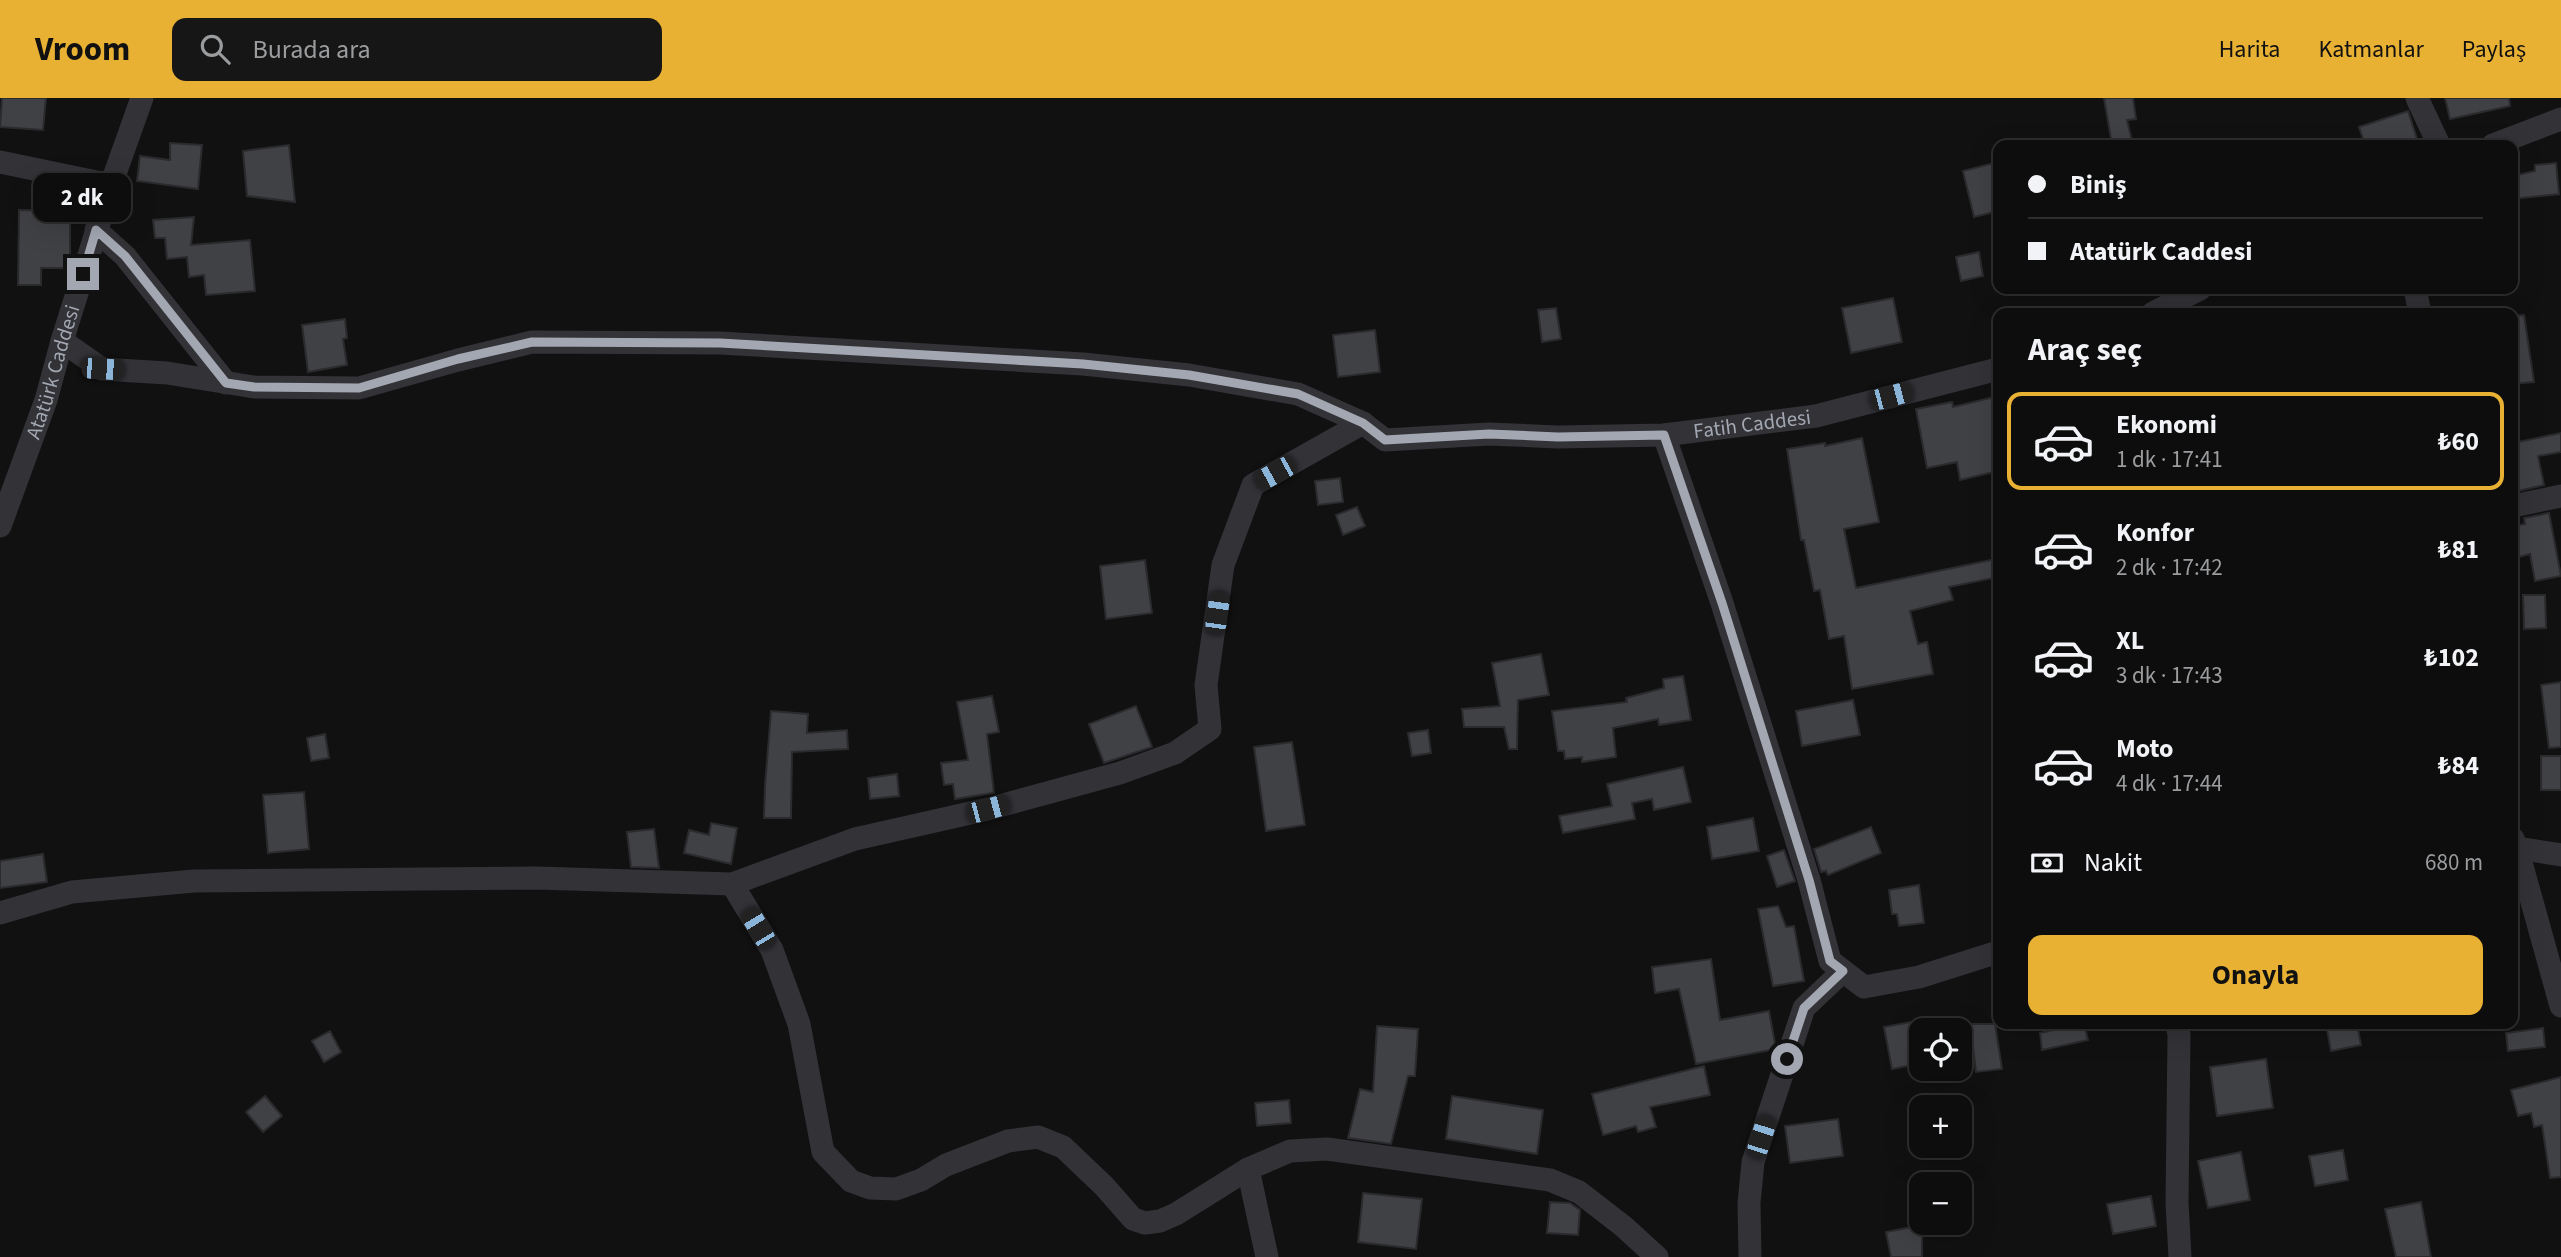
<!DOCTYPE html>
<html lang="tr">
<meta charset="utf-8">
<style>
:root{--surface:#0d0d0e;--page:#161617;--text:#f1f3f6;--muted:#9a9c9e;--line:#2d2d2e;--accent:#e8b133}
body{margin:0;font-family:"Source Sans 3",sans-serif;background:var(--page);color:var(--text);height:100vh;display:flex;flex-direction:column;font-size:26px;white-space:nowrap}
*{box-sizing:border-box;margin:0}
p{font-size:23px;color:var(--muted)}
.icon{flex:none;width:38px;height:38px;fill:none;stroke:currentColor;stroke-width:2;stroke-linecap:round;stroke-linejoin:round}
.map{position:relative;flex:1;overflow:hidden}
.sheet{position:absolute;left:1993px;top:210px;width:525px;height:721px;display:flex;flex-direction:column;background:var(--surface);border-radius:14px;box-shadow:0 7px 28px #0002,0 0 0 2px var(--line)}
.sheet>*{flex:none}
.hud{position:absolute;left:1993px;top:42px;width:525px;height:154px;border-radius:14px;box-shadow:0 7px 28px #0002,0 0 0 2px var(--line);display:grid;align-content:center;height:154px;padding:0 35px;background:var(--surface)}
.controls{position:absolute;left:1909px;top:920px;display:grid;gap:14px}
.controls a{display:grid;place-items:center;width:63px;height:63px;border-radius:14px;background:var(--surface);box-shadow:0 7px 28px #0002,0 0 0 2px var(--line);font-size:35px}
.end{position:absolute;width:32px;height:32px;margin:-16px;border:9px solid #a2a7b2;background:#111;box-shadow:0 0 0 4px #111}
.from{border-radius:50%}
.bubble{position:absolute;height:49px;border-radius:14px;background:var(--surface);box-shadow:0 7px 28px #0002,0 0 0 2px var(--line);font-size:23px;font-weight:700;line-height:49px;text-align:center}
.car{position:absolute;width:21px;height:42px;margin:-21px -10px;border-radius:9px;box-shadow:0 0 5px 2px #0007;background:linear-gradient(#222 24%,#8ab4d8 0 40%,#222 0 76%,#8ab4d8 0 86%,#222 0)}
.hud b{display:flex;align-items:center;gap:24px;height:66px;font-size:26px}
.hud b+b{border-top:2px solid var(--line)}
.hud i{width:18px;height:18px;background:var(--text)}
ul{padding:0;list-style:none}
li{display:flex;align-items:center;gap:21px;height:98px;margin:0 14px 10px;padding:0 21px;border:4px solid transparent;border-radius:14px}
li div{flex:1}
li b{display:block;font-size:26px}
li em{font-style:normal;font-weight:700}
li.on{border-color:var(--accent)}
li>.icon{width:63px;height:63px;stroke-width:1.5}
h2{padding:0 35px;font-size:32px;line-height:84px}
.pay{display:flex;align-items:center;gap:18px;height:77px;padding:0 35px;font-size:26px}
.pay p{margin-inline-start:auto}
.primary-button{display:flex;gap:14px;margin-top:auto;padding:14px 35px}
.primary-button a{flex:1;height:80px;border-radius:14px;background:var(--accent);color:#111;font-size:28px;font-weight:700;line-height:80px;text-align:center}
header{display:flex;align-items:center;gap:42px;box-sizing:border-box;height:98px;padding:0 35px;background:var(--accent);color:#111}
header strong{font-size:33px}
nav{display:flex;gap:38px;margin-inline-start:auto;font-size:24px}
.search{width:490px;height:63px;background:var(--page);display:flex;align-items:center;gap:18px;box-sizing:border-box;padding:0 24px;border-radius:14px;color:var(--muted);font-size:26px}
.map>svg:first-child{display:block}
</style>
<header>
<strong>Vroom</strong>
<div class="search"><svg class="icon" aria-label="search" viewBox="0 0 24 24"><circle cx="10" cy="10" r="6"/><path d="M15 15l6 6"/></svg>Burada ara</div>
<nav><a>Harita</a><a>Katmanlar</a><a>Paylaş</a></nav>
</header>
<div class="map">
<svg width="2561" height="1159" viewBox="0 0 2561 1159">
<rect width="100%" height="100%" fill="#111112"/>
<path fill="#404145" stroke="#2b2b2e" stroke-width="2" d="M 2,0 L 46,0 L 43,32 L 0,29 Z
M 2104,0 L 2133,0 L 2136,21 L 2127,22 L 2133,47 L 2112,47 Z
M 2445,0 L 2509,0 L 2510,8 L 2450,21 Z
M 2408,13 L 2419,47 L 2365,47 L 2359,29 Z
M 170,45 L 202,47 L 198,91 L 137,83 L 140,58 L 170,62 Z
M 289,47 L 295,104 L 247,98 L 243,53 Z
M 1998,64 L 1998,113 L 1974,119 L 1963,73 Z
M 2556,65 L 2559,96 L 2513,101 L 2513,78 L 2535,73 L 2535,67 Z
M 19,112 L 70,113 L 70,170 L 41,170 L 41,187 L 18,187 Z
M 194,119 L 191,147 L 250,142 L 255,193 L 206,197 L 204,177 L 189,179 L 187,159 L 167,161 L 165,140 L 155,140 L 153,122 Z
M 1979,154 L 1983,178 L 1961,183 L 1956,159 Z
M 1893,200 L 1902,244 L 1851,255 L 1842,210 Z
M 1556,210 L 1561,241 L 1542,244 L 1538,212 Z
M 2524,217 L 2534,284 L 2513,286 L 2513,218 Z
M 345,221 L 347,240 L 343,241 L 347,267 L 308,274 L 302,227 Z
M 1375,232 L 1380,274 L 1338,279 L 1333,237 Z
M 1998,298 L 1998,373 L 1960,382 L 1957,364 L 1927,370 L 1916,311 L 1952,304 L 1953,309 Z
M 2561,335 L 2561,354 L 2538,358 L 2544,387 L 2518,393 L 2516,383 L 2513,384 L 2513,345 Z
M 1862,340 L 1879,424 L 1844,431 L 1856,490 L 1996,461 L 1998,479 L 1949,489 L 1953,502 L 1910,513 L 1918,546 L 1927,544 L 1933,576 L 1852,591 L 1844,538 L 1829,541 L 1820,492 L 1814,493 L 1804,442 L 1801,442 L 1787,351 L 1825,345 L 1825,348 Z
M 1340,380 L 1343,404 L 1318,407 L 1315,383 Z
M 1357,409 L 1365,428 L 1343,437 L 1336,417 Z
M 2549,415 L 2561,478 L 2535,483 L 2530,456 L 2519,459 L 2514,428 L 2525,426 L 2524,420 Z
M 1145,462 L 1152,515 L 1106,521 L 1100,468 Z
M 2523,497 L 2545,497 L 2546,530 L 2524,531 Z
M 1541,556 L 1549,597 L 1518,602 L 1517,651 L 1509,651 L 1504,629 L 1464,629 L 1462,611 L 1500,608 L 1492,565 Z
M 1683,578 L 1691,622 L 1659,627 L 1658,621 L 1613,630 L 1616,659 L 1582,664 L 1582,659 L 1565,661 L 1564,653 L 1558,653 L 1552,613 L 1627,604 L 1626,600 L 1664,590 L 1663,581 Z
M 2561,584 L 2561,649 L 2549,650 L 2541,587 Z
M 992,598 L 999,634 L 987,636 L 994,695 L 955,701 L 953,686 L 944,687 L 941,665 L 968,662 L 957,604 Z
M 1853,602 L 1860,637 L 1802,648 L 1796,613 Z
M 1136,608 L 1152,649 L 1104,665 L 1089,626 Z
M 771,613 L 808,616 L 807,635 L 847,632 L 848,651 L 792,654 L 791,720 L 764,720 L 765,688 Z
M 1428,632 L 1431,655 L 1412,658 L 1408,635 Z
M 325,636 L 329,660 L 311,663 L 307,640 Z
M 1292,644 L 1305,727 L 1266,733 L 1254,649 Z
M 2541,658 L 2561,658 L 2561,692 L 2541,692 Z
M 1683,669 L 1691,704 L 1654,712 L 1652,701 L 1632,705 L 1635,721 L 1563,735 L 1559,718 L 1612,708 L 1607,686 Z
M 897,676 L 899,698 L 870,701 L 868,680 Z
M 304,694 L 309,751 L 268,755 L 263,697 Z
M 1753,720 L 1759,753 L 1712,761 L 1707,729 Z
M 711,725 L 737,730 L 731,766 L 684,755 L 689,732 L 709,737 Z
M 1871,729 L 1881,755 L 1828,777 L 1826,773 L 1821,774 L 1814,751 Z
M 654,731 L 659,770 L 631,769 L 627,734 Z
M 1784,752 L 1795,783 L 1777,789 L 1767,758 Z
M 43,756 L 47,784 L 0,790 L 0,763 Z
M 1919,787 L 1924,825 L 1899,828 L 1897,816 L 1892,816 L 1889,792 Z
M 1778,808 L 1786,829 L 1794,828 L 1804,883 L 1773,888 L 1758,811 Z
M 1711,861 L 1720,922 L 1769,913 L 1776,951 L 1696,966 L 1679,891 L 1655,895 L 1652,869 Z
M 1922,922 L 1922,965 L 1892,971 L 1884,929 Z
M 1970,926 L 1995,926 L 2002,971 L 1976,974 Z
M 2079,926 L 2084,926 L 2088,942 L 2042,952 L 2040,935 Z
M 2326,926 L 2357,926 L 2361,947 L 2331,953 Z
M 1377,928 L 1418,931 L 1415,978 L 1408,978 L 1391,1046 L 1348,1040 L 1360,991 L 1373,994 Z
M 2543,930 L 2545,949 L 2508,953 L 2506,935 Z
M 330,933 L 341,954 L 324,964 L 312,943 Z
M 2266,961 L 2273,1010 L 2217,1018 L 2210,969 Z
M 1704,968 L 1710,997 L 1650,1009 L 1656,1029 L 1638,1034 L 1636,1028 L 1603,1037 L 1592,996 Z
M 2561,979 L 2561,1079 L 2550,1080 L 2542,1027 L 2534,1029 L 2531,1015 L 2518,1018 L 2511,992 Z
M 265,998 L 282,1018 L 263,1034 L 246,1014 Z
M 1452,998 L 1543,1012 L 1537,1056 L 1446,1041 Z
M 1289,1002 L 1291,1025 L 1257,1028 L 1255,1005 Z
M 1838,1021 L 1843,1058 L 1790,1065 L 1785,1028 Z
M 2343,1052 L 2348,1082 L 2315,1088 L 2309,1058 Z
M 2241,1054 L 2250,1102 L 2208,1110 L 2198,1063 Z
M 1363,1095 L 1422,1101 L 1416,1151 L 1358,1144 Z
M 2151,1098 L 2156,1128 L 2113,1136 L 2107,1106 Z
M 1550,1104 L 1570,1105 L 1580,1112 L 1578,1137 L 1547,1135 Z
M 2421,1104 L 2431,1159 L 2396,1159 L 2385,1111 Z
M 1922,1127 L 1922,1159 L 1891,1159 L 1886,1134 Z"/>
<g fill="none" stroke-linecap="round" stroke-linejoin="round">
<g stroke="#323237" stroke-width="23">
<path d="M 2417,0 L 2439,47"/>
<path d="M 2493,47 L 2561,21"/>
<path d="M 0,64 L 111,87"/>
<path d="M 96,132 L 125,158 L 226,285"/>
<path d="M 2415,191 L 2420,215"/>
<path d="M 2153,215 L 2200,191"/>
<path id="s1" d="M 62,243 L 102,271 L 167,275 L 254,289 L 359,290 L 458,262 L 532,244 L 720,245 L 1083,266 L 1189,277 L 1298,296 L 1363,325 L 1385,342 L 1489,336 L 1558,339 L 1664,337 L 1816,318 L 1998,271"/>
<path d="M 1664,337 L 1722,505 L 1809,782 L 1830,863 L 1864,889 L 1919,879 L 1998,854"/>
<path d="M 2513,408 L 2561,398"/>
<path id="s2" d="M 0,428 L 46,302 L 62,243 L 111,87 L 142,0"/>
<path d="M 2513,741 L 2517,750 L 2561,757"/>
<path d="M 2517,750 L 2561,908"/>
<path d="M 732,786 L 772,852 L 799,926 L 823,1054 L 851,1083 L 870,1090 L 896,1091 L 921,1082 L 946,1067 L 1008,1043 L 1038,1039 L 1063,1049 L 1104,1088 L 1133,1121 L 1145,1125 L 1160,1123 L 1176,1116 L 1248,1071 L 1290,1053 L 1327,1051 L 1550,1082 L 1579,1094 L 1623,1128 L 1657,1159"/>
<path d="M 0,815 L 72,794 L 194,783 L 536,780 L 732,786 L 855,741 L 988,711 L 1120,675 L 1175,655 L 1210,631 L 1206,587 L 1223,467 L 1253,387 L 1363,325"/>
<path d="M 2177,926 L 2179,937 L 2177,1105 L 2180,1159"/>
<path d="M 1248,1071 L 1267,1159"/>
<path d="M 1750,1159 L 1749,1105 L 1753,1064 L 1804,910 L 1843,873"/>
</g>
</g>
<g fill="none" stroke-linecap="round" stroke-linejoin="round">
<path stroke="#a2a7b2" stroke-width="9" d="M 83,176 L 96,132 L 125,158 L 226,285 L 254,289 L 359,290 L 458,261 L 532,244 L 720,245 L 1083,266 L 1189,277 L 1298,296 L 1363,325 L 1385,342 L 1489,336 L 1558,339 L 1664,337 L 1722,505 L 1809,782 L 1830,863 L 1843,873 L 1804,910 L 1787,961"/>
</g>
<g text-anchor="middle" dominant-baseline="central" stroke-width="5" stroke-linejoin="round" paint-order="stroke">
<g font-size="21" fill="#a2a7b2" stroke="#0c0c0d">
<text stroke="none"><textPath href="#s2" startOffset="163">Atatürk Caddesi</textPath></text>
<text stroke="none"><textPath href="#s1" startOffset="1722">Fatih Caddesi</textPath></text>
</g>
</g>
</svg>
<div class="controls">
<a><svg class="icon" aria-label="locate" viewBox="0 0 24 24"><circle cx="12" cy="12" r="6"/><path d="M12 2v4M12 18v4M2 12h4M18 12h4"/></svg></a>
<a>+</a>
<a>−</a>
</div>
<i class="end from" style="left:1787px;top:961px"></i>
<i class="end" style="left:83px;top:176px"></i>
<div class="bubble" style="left:33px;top:75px;width:98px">2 dk</div>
<i class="car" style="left:102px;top:271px;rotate:93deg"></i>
<i class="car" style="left:1891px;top:298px;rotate:75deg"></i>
<i class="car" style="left:1275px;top:375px;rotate:241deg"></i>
<i class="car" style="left:1217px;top:515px;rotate:8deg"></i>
<i class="car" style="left:988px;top:711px;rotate:75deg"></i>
<i class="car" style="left:758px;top:830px;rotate:329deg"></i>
<i class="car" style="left:1761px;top:1039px;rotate:18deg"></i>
<div class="hud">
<b><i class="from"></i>Biniş</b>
<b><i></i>Atatürk Caddesi</b>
</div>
<section class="sheet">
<h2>Araç seç</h2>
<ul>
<li class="on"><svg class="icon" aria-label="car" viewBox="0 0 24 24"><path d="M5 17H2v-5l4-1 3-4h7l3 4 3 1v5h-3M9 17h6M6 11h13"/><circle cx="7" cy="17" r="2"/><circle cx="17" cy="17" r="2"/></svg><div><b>Ekonomi</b><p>1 dk · 17:41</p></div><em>₺60</em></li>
<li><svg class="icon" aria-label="car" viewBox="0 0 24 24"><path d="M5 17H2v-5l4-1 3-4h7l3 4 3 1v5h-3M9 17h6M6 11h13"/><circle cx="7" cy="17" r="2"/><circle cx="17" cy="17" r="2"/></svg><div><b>Konfor</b><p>2 dk · 17:42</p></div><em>₺81</em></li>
<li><svg class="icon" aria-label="car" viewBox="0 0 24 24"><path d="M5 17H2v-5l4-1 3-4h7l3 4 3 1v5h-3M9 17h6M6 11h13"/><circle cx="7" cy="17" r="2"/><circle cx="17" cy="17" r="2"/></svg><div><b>XL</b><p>3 dk · 17:43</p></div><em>₺102</em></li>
<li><svg class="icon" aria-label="car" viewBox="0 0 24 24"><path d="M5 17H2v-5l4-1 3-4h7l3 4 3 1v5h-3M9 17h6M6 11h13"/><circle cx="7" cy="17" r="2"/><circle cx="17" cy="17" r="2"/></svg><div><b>Moto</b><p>4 dk · 17:44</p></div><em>₺84</em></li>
</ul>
<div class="pay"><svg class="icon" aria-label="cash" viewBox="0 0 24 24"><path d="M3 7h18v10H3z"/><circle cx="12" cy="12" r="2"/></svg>Nakit<p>680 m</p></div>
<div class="primary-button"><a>Onayla</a></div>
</section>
</div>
